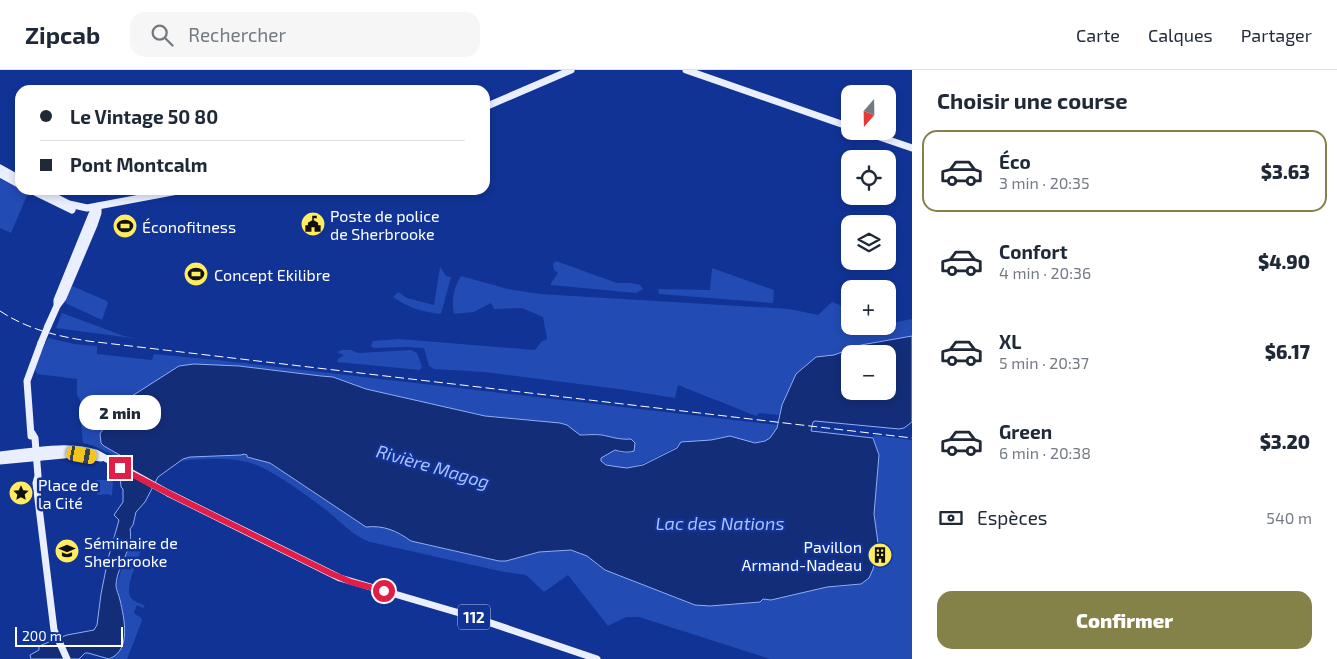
<!DOCTYPE html>
<html lang="fr">
<meta charset="utf-8">
<style>
:root{--surface:#fff;--page:#f6f6f7;--text:#1f2937;--muted:#747a83;--line:#e0e1e3;--accent:#848149}
body{margin:0;font-family:"Exo 2",sans-serif;background:var(--page);color:var(--text);height:100vh;display:flex;flex-direction:column;font-size:19px;white-space:nowrap}
*{box-sizing:border-box;margin:0}
p{font-size:16px;color:var(--muted)}
.icon{flex:none;width:28px;height:28px;fill:none;stroke:currentColor;stroke-width:2;stroke-linecap:round;stroke-linejoin:round}
.map{position:relative;flex:1;overflow:hidden}
.sheet{display:flex;flex-direction:column;background:var(--surface);width:425px}
.sheet>*{flex:none}
.top-card{position:absolute;left:15px;top:15px;width:475px;height:110px;border-radius:15px;box-shadow:0 2px 8px #0003;display:grid;align-content:center;height:110px;padding:0 25px;background:var(--surface)}
.needle{width:32px;rotate:200deg}
.fabs{position:absolute;left:841px;top:15px;display:grid;gap:10px}
.fabs a{display:grid;place-items:center;width:55px;height:55px;border-radius:10px;background:var(--surface);box-shadow:0 2px 8px #0003;font-size:25px}
.scale{position:absolute;left:15px;bottom:12px;width:108px;box-sizing:border-box;padding-left:5px;border:2px solid #fff;border-top:0;font-size:14px;line-height:18px;white-space:nowrap;color:#fff;-webkit-text-stroke:4px #103395;paint-order:stroke}
.end{position:absolute;width:22px;height:22px;margin:-11px;border:6px solid #e11d48;background:#fff;box-shadow:0 0 0 2px #fff}
.from{border-radius:50%}
.bubble{position:absolute;height:35px;border-radius:15px;background:var(--surface);box-shadow:0 2px 8px #0003;font-size:16px;font-weight:800;line-height:35px;text-align:center}
.car{position:absolute;width:15px;height:30px;margin:-15px -8px;border-radius:6px;box-shadow:0 0 4px 1px #0007;background:linear-gradient(#f5c518 24%,#345 0 40%,#f5c518 0 76%,#345 0 86%,#f5c518 0)}
.top-card b{display:flex;align-items:center;gap:18px;height:48px;font-size:19px}
.top-card b+b{border-top:1px solid var(--line)}
.top-card i{width:12px;height:12px;background:var(--text)}
ul{padding:0;list-style:none}
li{display:flex;align-items:center;gap:15px;height:82px;margin:0 10px 8px;padding:0 15px;border:2px solid transparent;border-radius:15px}
li div{flex:1}
li b{display:block;font-size:19px}
li em{font-style:normal;font-weight:800}
li.selected{border-color:var(--accent)}
li>.icon{width:45px;height:45px;stroke-width:1.5}
h2{padding:0 25px;font-size:22px;line-height:60px}
.pay{display:flex;align-items:center;gap:12px;height:55px;padding:0 25px;font-size:19px}
.pay p{margin-inline-start:auto}
.action{display:flex;gap:10px;margin-top:auto;padding:10px 25px}
.action a{flex:1;height:58px;border-radius:15px;background:var(--accent);color:#fff;font-size:20px;font-weight:800;line-height:58px;text-align:center}
header{display:flex;align-items:center;gap:30px;box-sizing:border-box;height:70px;padding:0 25px;background:var(--surface);border-bottom:1px solid var(--line)}
header strong{font-size:24px}
nav{display:flex;gap:28px;margin-inline-start:auto;font-size:18px}
.search{width:350px;height:45px;background:var(--page);display:flex;align-items:center;gap:12px;box-sizing:border-box;padding:0 18px;border-radius:15px;color:var(--muted);font-size:19px}
main{display:flex;flex:1;min-height:0}
.map>svg:first-child{display:block}
</style>
<header>
<strong>Zipcab</strong>
<div class="search"><svg class="icon" aria-label="search" viewBox="0 0 24 24"><circle cx="10" cy="10" r="6"/><path d="M15 15l6 6"/></svg>Rechercher</div>
<nav><a>Carte</a><a>Calques</a><a>Partager</a></nav>
</header>
<main>
<div class="map">
<svg width="912" height="589" viewBox="0 0 912 589">
<rect width="100%" height="100%" fill="#103395"/>
<path fill="#224bb4" d="M 0,109 L 28,123 L 11,163 L 0,158 Z
M 556,191 L 617,213 L 631,213 L 640,215 L 643,219 L 636,223 L 551,215 L 551,213 L 558,203 L 554,200 L 553,194 Z
M 440,197 L 446,206 L 451,207 L 441,244 C 424,242 408,238 393,227 L 398,222 L 407,228 L 434,235 Z
M 712,198 L 774,220 L 773,233 L 659,224 L 658,219 L 710,220 Z
M 461,206 L 508,219 L 540,224 L 789,239 L 818,245 L 832,232 L 850,239 L 850,256 L 888,256 L 888,250 L 896,252 L 912,249 L 912,266 L 861,275 L 834,285 L 816,287 L 782,335 L 779,345 L 759,343 L 756,346 L 678,315 L 675,328 L 626,320 L 484,302 L 434,299 L 429,296 L 424,278 L 407,277 L 373,278 L 371,276 L 373,271 L 399,269 L 535,280 L 541,272 L 547,269 L 543,247 L 522,238 L 494,239 L 491,233 L 474,242 L 454,244 C 451,231 454,217 461,206 Z
M 72,216 L 107,231 L 108,233 L 102,250 L 65,233 Z
M 62,243 L 124,266 L 139,269 L 56,258 Z
M 48,268 L 74,274 L 97,276 L 97,284 L 152,290 L 154,284 L 217,290 L 778,355 C 773,373 756,375 740,370 C 737,369 733,367 729,367 C 723,366 717,370 710,370 C 705,371 700,370 695,371 C 664,376 633,413 601,391 L 601,388 L 615,380 L 621,383 L 632,382 L 635,377 L 631,370 L 612,369 L 604,365 L 592,364 L 580,365 L 567,355 L 560,353 L 485,346 L 366,319 L 333,307 L 239,296 L 186,295 L 132,326 L 104,355 L 100,364 L 101,373 L 125,387 L 124,390 L 94,376 L 83,373 L 80,346 L 82,334 L 77,325 L 77,309 L 37,304 L 34,298 Z
M 342,280 L 351,280 L 358,283 L 411,280 L 417,283 L 422,297 L 420,300 L 337,292 L 338,289 L 344,285 L 337,282 Z
M 873,365 L 912,370 L 912,589 L 770,589 L 639,547 L 626,547 L 608,556 L 568,505 L 544,522 L 526,505 L 504,502 L 370,472 C 353,466 341,452 326,440 C 309,427 267,396 247,392 C 226,387 203,389 181,391 L 190,387 L 245,384 L 247,387 L 270,393 L 363,455 L 385,457 L 405,465 L 408,469 L 426,475 L 499,491 L 539,482 L 571,480 L 587,486 L 605,500 L 695,535 L 760,531 L 766,528 L 771,530 L 827,517 L 847,516 L 871,504 L 878,473 L 874,444 L 879,385 Z
M 95,410 L 111,410 L 113,412 L 112,426 L 108,424 L 98,425 L 96,423 Z
M 131,470 L 135,473 L 141,480 C 138,492 124,517 131,528 C 134,532 141,533 145,536 L 143,538 L 137,535 L 134,543 L 141,548 L 142,551 L 127,589 L 109,589 L 113,588 L 125,568 L 120,529 L 116,516 Z"/>
<path fill="#132d78" stroke="#8faef8" fill-rule="evenodd" d="M 912,266 L 912,352 L 904,358 L 899,359 L 815,351 L 813,352 L 811,361 L 873,368 L 879,385 L 874,444 L 878,473 L 873,499 L 869,508 L 861,514 L 827,517 L 771,530 L 763,529 L 760,532 L 710,536 L 695,535 L 605,500 L 587,486 L 571,480 L 539,482 L 506,491 L 499,491 L 411,471 C 397,461 384,455 366,457 L 270,393 L 247,387 L 247,385 L 244,384 L 241,385 L 190,387 L 183,389 L 158,407 L 145,432 L 136,442 L 133,455 L 130,459 C 134,479 117,495 116,515 C 116,520 119,525 120,530 C 124,548 132,580 109,589 L 88,583 L 85,583 L 79,589 L 31,589 L 30,585 L 39,580 L 39,576 L 67,565 L 94,560 L 97,555 L 101,524 L 108,489 L 119,450 L 114,445 L 123,432 L 123,419 L 121,417 L 120,403 L 125,388 L 104,376 L 101,373 L 100,364 L 109,350 L 132,326 L 179,296 L 194,294 L 239,296 L 321,306 L 333,307 L 366,319 L 485,346 L 560,353 L 567,355 L 580,365 C 588,365 594,364 602,365 C 612,367 620,370 631,369 L 635,373 L 634,381 C 628,383 621,382 615,380 L 601,388 L 601,391 L 606,395 L 619,397 L 627,398 L 643,395 L 677,378 L 681,372 L 711,370 L 730,366 L 755,373 L 765,371 L 770,368 L 777,358 L 782,335 L 796,304 L 816,287 L 834,285 L 861,275 ZM 850,284 L 888,284 L 888,321 L 850,321 Z"/>
<g fill="none" stroke-linecap="round" stroke-linejoin="round">
<path stroke="#eaefff" stroke-width="7" d="M 686,0 L 850,57
M 485,37 L 571,0
M 862,61 L 912,78
M 0,98 L 20,109
M 0,104 L 20,115
M 31,120 L 72,140
M 42,120 L 69,134 L 87,138 L 183,120
M 57,236 L 57,230 L 92,144 L 98,136
M 48,256 L 57,236 L 63,228 L 94,155 L 98,143 L 98,136
M 32,363 L 35,368 L 38,406 L 36,413 L 54,560 L 67,589
M 31,366 L 27,311 L 41,273
M 0,385 C 31,382 65,374 96,383 L 168,423 L 340,508 L 473,547 L 597,589
M 0,391 L 74,384 L 101,388"/>
<path stroke="#fff" stroke-width="1" stroke-dasharray="9 4" stroke-linecap="butt" d="M 0,241 C 27,259 56,266 88,271 L 912,368"/>
<path stroke="#eaefff" stroke-width="7" d="M 41,273 L 48,256"/>
</g>
<g fill="none" stroke-linecap="round" stroke-linejoin="round">
<path stroke="#e11d48" stroke-width="6" d="M 120,398 L 174,426 L 332,504 L 351,512 L 384,521"/>
</g>
<defs>
<symbol id="civic-disc" viewBox="-11 -11 22 22"><circle r="9.5" fill="#ffec60" stroke="#103395"/><path d="M-.6-6.5H3V-4.5H.6V-3L4-1V1h2V6H-6V1h2V-1L-.6-3ZM-1.2 2.5V6h2.4V2.5Z" fill="#111"/></symbol>
<symbol id="stadium-disc" viewBox="-11 -11 22 22"><circle r="9.5" fill="#ffec60" stroke="#103395"/><path d="M0-5a6.5 5 0 1 0 0 10a6.5 5 0 1 0 0-10ZM-3.5-1.8h7v3.6h-7Z" fill="#111"/></symbol>
<symbol id="sight-disc" viewBox="-11 -11 22 22"><circle r="9.5" fill="#ffec60" stroke="#103395"/><path d="M0-6L1.8-2.2L6-1.7L2.9 1.2L3.7 5.4L0 3.3L-3.7 5.4L-2.9 1.2L-6-1.7L-1.8-2.2Z" fill="#111"/></symbol>
<symbol id="school-disc" viewBox="-11 -11 22 22"><circle r="9.5" fill="#ffec60" stroke="#103395"/><path d="M0-5L7-2L0 1L-7-2ZM-4 1L0 2.5L4 1V4Q0 6-4 4Z" fill="#111"/></symbol>
<symbol id="building-disc" viewBox="-11 -11 22 22"><circle r="9.5" fill="#ffec60" stroke="#103395"/><path d="M-4-6H4V6H1V3H-1V6H-4ZM-2.5-4.3h1.7v1.8h-1.7ZM.8-4.3h1.7v1.8H.8ZM-2.5-1h1.7V.8h-1.7ZM.8-1h1.7V.8H.8Z" fill="#111"/></symbol>
</defs>
<g fill-rule="evenodd">
<use href="#civic-disc" x="299" y="140" width="28" height="28"/>
<use href="#stadium-disc" x="111" y="142" width="28" height="28"/>
<use href="#stadium-disc" x="182" y="190" width="28" height="28"/>
<use href="#sight-disc" x="7" y="409" width="28" height="28"/>
<use href="#school-disc" x="53" y="467" width="28" height="28"/>
<use href="#building-disc" x="866" y="471" width="28" height="28"/>
</g>
<g text-anchor="middle" dominant-baseline="central" stroke-width="5" stroke-linejoin="round" paint-order="stroke">
<rect fill="#103395" stroke="#b7c2df" stroke-width="1" x="458" y="534.5" width="32" height="25" rx="4"/>
<g font-size="15" font-weight="bold" fill="#fff">
<text x="474" y="547">112</text>
</g>
<g font-size="16" fill="#fff" stroke="#103395" text-anchor="start">
<text x="330" y="145">Poste de police<tspan x="330" dy="18">de Sherbrooke</tspan></text>
<text x="142" y="156">Éconofitness</text>
<text x="214" y="204">Concept Ekilibre</text>
<text x="38" y="414">Place de<tspan x="38" dy="18">la Cité</tspan></text>
<text x="84" y="472">Séminaire de<tspan x="84" dy="18">Sherbrooke</tspan></text>
<text x="862" y="476" text-anchor="end">Pavillon<tspan x="862" dy="18">Armand-Nadeau</tspan></text>
</g>
<g font-size="18" font-style="italic" fill="#aac1fb" stroke="#103395">
<text transform="translate(433 396) rotate(16)">Rivière Magog</text>
<text x="720" y="453">Lac des Nations</text>
</g>
</g>
</svg>
<div class="fabs">
<a><svg class="needle" viewBox="-14 -14 28 28"><path d="M0-13l5 13h-10z" fill="#e53935"/><path d="M0 13l5-13h-10z" fill="#747a83"/></svg></a>
<a><svg class="icon" aria-label="locate" viewBox="0 0 24 24"><circle cx="12" cy="12" r="6"/><path d="M12 2v4M12 18v4M2 12h4M18 12h4"/></svg></a>
<a><svg class="icon" aria-label="layers" viewBox="0 0 24 24"><path d="M12 4l9 5-9 5-9-5zM3 14l9 5 9-5"/></svg></a>
<a>+</a>
<a>−</a>
</div>
<div class="scale">200 m</div>
<i class="end from" style="left:384px;top:521px"></i>
<i class="end" style="left:120px;top:398px"></i>
<div class="bubble" style="left:79px;top:325px;width:82px">2 min</div>
<i class="car" style="left:82px;top:385px;rotate:100deg"></i>
<div class="top-card">
<b><i class="from"></i>Le Vintage 50 80</b>
<b><i></i>Pont Montcalm</b>
</div>
</div>
<section class="sheet">
<h2>Choisir une course</h2>
<ul>
<li class="selected"><svg class="icon" aria-label="car" viewBox="0 0 24 24"><path d="M5 17H2v-5l4-1 3-4h7l3 4 3 1v5h-3M9 17h6M6 11h13"/><circle cx="7" cy="17" r="2"/><circle cx="17" cy="17" r="2"/></svg><div><b>Éco</b><p>3 min · 20:35</p></div><em>$3.63</em></li>
<li><svg class="icon" aria-label="car" viewBox="0 0 24 24"><path d="M5 17H2v-5l4-1 3-4h7l3 4 3 1v5h-3M9 17h6M6 11h13"/><circle cx="7" cy="17" r="2"/><circle cx="17" cy="17" r="2"/></svg><div><b>Confort</b><p>4 min · 20:36</p></div><em>$4.90</em></li>
<li><svg class="icon" aria-label="car" viewBox="0 0 24 24"><path d="M5 17H2v-5l4-1 3-4h7l3 4 3 1v5h-3M9 17h6M6 11h13"/><circle cx="7" cy="17" r="2"/><circle cx="17" cy="17" r="2"/></svg><div><b>XL</b><p>5 min · 20:37</p></div><em>$6.17</em></li>
<li><svg class="icon" aria-label="car" viewBox="0 0 24 24"><path d="M5 17H2v-5l4-1 3-4h7l3 4 3 1v5h-3M9 17h6M6 11h13"/><circle cx="7" cy="17" r="2"/><circle cx="17" cy="17" r="2"/></svg><div><b>Green</b><p>6 min · 20:38</p></div><em>$3.20</em></li>
</ul>
<div class="pay"><svg class="icon" aria-label="cash" viewBox="0 0 24 24"><path d="M3 7h18v10H3z"/><circle cx="12" cy="12" r="2"/></svg>Espèces<p>540 m</p></div>
<div class="action"><a>Confirmer</a></div>
</section>
</main>
